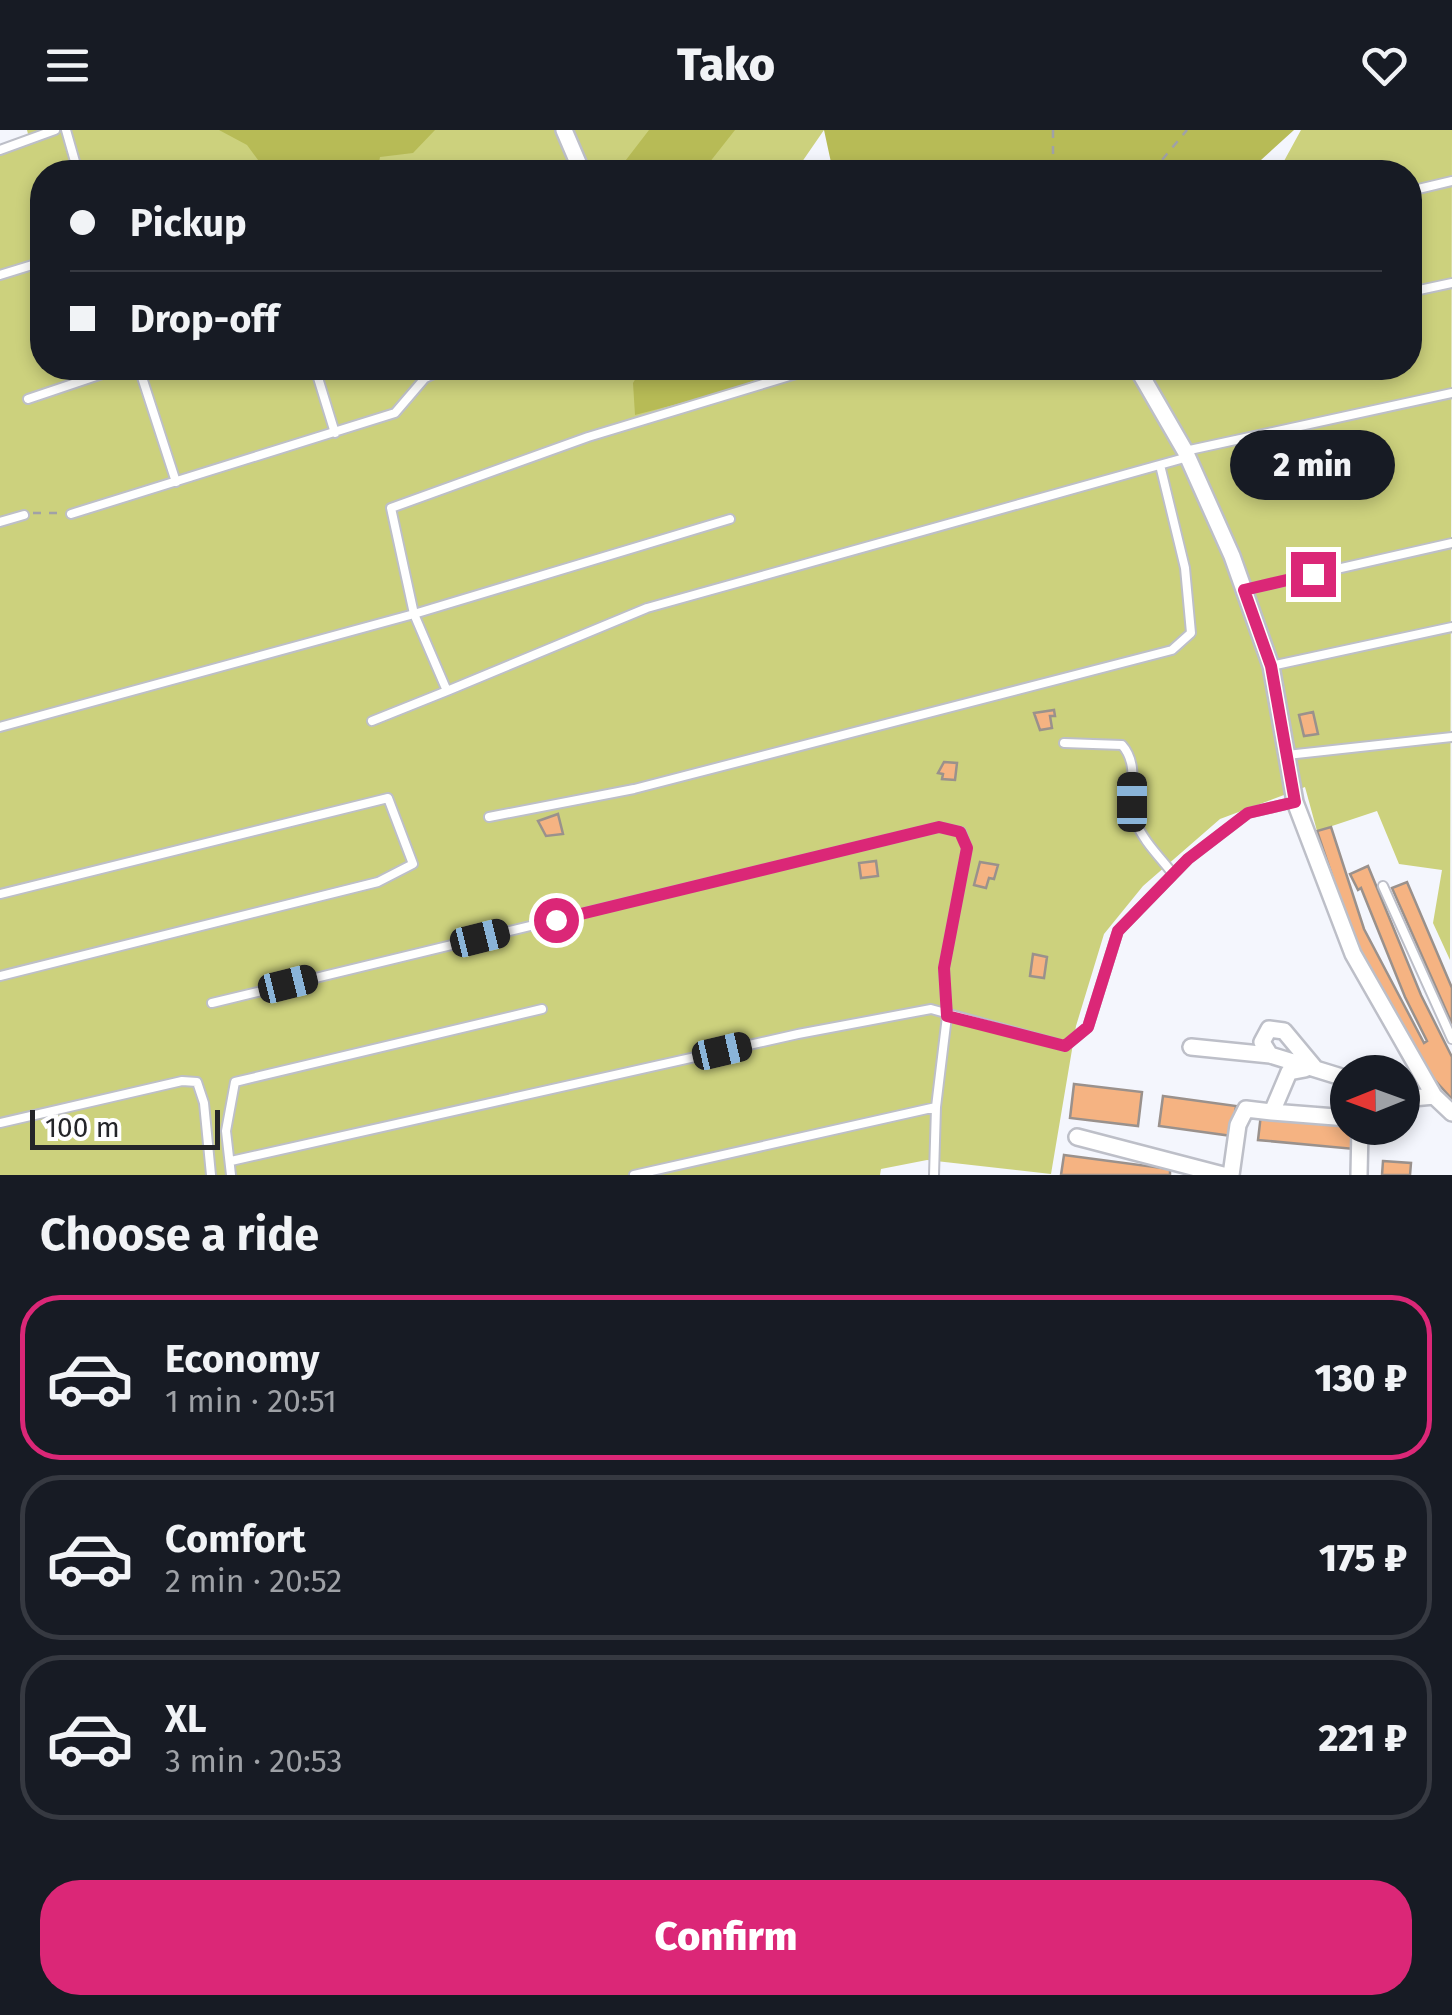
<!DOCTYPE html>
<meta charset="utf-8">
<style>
:root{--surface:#171b24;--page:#242831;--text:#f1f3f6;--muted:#9ea1a6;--line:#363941;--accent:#db2777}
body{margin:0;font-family:"Fira Sans",sans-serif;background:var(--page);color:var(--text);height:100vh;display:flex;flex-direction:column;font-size:38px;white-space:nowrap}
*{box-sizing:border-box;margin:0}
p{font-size:32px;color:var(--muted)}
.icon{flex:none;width:55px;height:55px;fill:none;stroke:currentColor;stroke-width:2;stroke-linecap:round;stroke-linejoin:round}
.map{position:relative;height:1045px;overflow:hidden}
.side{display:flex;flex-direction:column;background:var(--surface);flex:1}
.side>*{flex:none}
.banner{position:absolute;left:30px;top:30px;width:1392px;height:220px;border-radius:40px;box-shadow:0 5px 15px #0003;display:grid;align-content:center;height:220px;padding:0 40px;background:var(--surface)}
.needle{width:65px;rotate:269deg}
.controls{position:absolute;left:1330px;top:925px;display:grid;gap:20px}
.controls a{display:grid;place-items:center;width:90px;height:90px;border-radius:50%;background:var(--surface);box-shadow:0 5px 15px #0003;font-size:50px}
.scale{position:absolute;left:30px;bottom:25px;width:190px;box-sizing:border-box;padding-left:10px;border:5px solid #242529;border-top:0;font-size:28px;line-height:35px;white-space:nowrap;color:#242529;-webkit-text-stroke:8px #fff;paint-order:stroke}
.end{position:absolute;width:45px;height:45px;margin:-22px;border:12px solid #db2777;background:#fff;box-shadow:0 0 0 5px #fff}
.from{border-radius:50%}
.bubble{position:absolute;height:70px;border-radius:35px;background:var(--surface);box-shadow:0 5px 15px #0003;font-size:32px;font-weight:800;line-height:70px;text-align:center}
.car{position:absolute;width:30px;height:60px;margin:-30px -15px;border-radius:12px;box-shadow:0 0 8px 2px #0007;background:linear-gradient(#222 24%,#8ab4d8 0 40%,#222 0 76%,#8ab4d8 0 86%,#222 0)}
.banner b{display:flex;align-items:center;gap:35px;height:95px;font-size:38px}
.banner b+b{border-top:2px solid var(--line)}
.banner i{width:25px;height:25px;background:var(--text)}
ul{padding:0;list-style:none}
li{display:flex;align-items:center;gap:30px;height:165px;margin:0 20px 15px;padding:0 20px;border:5px solid var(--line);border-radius:40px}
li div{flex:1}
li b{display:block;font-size:38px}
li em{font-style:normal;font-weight:800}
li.on{border-color:var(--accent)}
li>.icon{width:90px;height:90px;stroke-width:1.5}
h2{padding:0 40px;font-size:45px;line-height:120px}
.primary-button{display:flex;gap:20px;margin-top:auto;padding:20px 40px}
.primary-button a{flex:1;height:115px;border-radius:40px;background:var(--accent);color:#fff;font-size:40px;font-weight:800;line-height:115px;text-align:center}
header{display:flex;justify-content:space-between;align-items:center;height:130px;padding:0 40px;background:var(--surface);font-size:45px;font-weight:800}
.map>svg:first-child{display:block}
</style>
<header><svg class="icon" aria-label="menu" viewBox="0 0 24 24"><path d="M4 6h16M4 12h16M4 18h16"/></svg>Tako<svg class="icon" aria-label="heart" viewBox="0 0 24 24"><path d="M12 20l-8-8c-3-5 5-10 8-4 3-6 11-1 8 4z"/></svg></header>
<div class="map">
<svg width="1452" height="1045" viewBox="0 0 1452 1045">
<rect width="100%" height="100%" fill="#f4f6fd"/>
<path fill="#ccd17d" d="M 27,0 L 238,0 L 293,42 L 42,42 L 42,238 L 1410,238 L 1410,42 L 1278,42 L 1301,0 L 1452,0 L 1450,830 L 1433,793 L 1442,740 L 1399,734 L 1377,681 L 1317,701 L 1305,657 L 1220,689 L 1143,756 L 1104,804 L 1076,896 L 1051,1044 L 927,1030 L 881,1039 L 880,1045 L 0,1045 L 0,16 L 28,4 Z
M 417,0 L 824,0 L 795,42 L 334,42 Z"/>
<path fill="#b7bb56" d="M 219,0 L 435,0 L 413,23 L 380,27 L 377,42 L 267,42 L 247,15 Z
M 649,0 L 735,0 L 702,42 L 620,42 L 619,39 Z
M 824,0 L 1294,0 L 1261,30 L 1264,42 L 829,42 L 832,37 Z
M 642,238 L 788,238 L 723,262 L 635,285 L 633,253 Z"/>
<path fill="#f5b382" stroke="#9a918c" stroke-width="2.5" d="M 1054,580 L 1055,586 L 1050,586 L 1052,598 L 1040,600 L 1034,583 Z
M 1313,582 L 1318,604 L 1304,606 L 1299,585 Z
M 944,632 L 957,633 L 955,650 L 942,649 L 943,644 L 938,643 Z
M 558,684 L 563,704 L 546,706 L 538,691 Z
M 1331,697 L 1364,799 L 1424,913 L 1427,911 L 1405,867 L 1361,758 L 1358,760 L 1350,744 L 1368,736 L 1421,865 L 1452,927 L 1452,969 L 1421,935 L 1352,805 L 1317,701 Z
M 876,731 L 878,746 L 861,748 L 859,733 Z
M 980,732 L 998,735 L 994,749 L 989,748 L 986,758 L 974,755 Z
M 1407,752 L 1452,858 L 1452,894 L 1392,758 Z
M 1033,824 L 1047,827 L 1044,848 L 1030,846 Z
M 1074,954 L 1142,962 L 1138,996 L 1070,988 Z
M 1163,966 L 1236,976 L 1232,1006 L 1159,996 Z
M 1261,984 L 1348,993 L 1348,998 L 1356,998 L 1354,1019 L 1258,1010 Z
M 1064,1025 L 1170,1039 L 1170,1045 L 1061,1045 Z
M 1383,1031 L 1411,1033 L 1410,1045 L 1382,1045 Z"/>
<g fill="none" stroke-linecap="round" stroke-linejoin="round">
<defs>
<path id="lane" d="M 66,0 L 78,42
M 0,20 L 55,0
M 1410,61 L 1452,51
M 0,145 L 42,132
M 1410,162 L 1452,153
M 139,238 L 176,352
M 315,238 L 335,303
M 816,238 L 588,307 L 391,378 L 414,484 L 447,561 L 647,478 L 1188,327
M 28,269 L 120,238
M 1185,321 L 1452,263
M 71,384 L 395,283 L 425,248 L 447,238
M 0,392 L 24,385
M 1244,460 L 1452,413
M 1271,536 L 1452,497
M 372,591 L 447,561
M 0,597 L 414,484 L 730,389
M 1064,613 L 1122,615 C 1141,636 1127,666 1136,692 C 1143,711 1161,728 1173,744
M 1287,625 L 1452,607
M 489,687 L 634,659 L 1172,520 L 1191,503 L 1185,438 L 1160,335
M 1383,756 L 1452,909
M 0,764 L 388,668 L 413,734 L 378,752 L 0,846
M 212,873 L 939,697 L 961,702 L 967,718 L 944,838 L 947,886 L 936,977 L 934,1045
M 0,993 L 182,951 L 197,952 L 204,973 L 211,1045
M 231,1031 L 798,904 L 931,879 L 1065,916 L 1088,897 L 1118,801 L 1188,729 L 1248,683 L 1295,672
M 231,1045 L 226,1001 L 235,952 L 542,879
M 634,1045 L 936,977"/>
<path id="street" d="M 564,0 L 582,42
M 1137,238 L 1185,321 L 1232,426 L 1271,536 L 1295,672 L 1353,824 L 1434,966 L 1452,983
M 1191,917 L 1270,925
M 1314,937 L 1284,901 L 1269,899 L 1262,912 L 1270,925 L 1348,949
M 1402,969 L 1434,966
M 1272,982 L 1348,988
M 1077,1007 L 1223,1045
M 1231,1045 L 1238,995 L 1246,979 L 1272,982 L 1289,942 L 1305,939
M 1359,1045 L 1360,998"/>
</defs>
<use href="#lane" stroke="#bdbfc8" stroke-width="12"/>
<use href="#street" stroke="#bdbfc8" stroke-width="20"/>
<path stroke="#a0a1a7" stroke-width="2.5" stroke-dasharray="8 8" stroke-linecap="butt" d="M 1053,0 L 1053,42
M 1152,42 L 1187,0
M 33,383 L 60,383"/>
<use href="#lane" stroke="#fff" stroke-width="8"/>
<use href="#street" stroke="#fff" stroke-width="15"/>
</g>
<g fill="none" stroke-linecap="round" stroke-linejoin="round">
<path stroke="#db2777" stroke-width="12" d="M 556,790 L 939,697 L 960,702 L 967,718 L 944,838 L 947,886 L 1065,916 L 1088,897 L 1118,801 L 1188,729 L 1248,683 L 1295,672 L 1271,536 L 1244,460 L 1313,444"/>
</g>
</svg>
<div class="controls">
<a><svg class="needle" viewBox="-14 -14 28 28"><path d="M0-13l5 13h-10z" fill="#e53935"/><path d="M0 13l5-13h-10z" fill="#9ea1a6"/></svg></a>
</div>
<div class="scale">100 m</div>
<i class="end from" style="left:556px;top:790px"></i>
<i class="end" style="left:1313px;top:444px"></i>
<div class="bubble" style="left:1230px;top:300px;width:165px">2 min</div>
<i class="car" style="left:1132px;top:672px;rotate:0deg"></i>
<i class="car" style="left:480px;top:808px;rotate:76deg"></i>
<i class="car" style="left:288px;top:854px;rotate:76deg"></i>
<i class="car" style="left:722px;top:921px;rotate:77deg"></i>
<div class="banner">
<b><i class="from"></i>Pickup</b>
<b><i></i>Drop-off</b>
</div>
</div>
<section class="side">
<h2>Choose a ride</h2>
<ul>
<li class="on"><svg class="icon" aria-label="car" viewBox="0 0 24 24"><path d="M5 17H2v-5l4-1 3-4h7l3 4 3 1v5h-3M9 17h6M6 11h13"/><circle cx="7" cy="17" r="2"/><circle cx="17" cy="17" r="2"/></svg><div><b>Economy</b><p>1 min · 20:51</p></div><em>130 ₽</em></li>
<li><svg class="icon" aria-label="car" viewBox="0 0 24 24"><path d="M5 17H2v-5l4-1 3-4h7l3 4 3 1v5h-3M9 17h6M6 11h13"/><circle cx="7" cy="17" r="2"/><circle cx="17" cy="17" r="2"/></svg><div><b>Comfort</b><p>2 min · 20:52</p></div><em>175 ₽</em></li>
<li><svg class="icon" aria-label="car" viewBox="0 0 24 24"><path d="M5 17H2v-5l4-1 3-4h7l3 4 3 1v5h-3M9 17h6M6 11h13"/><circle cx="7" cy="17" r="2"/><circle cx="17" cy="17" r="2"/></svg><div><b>XL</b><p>3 min · 20:53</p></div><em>221 ₽</em></li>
</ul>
<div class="primary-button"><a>Confirm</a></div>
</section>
